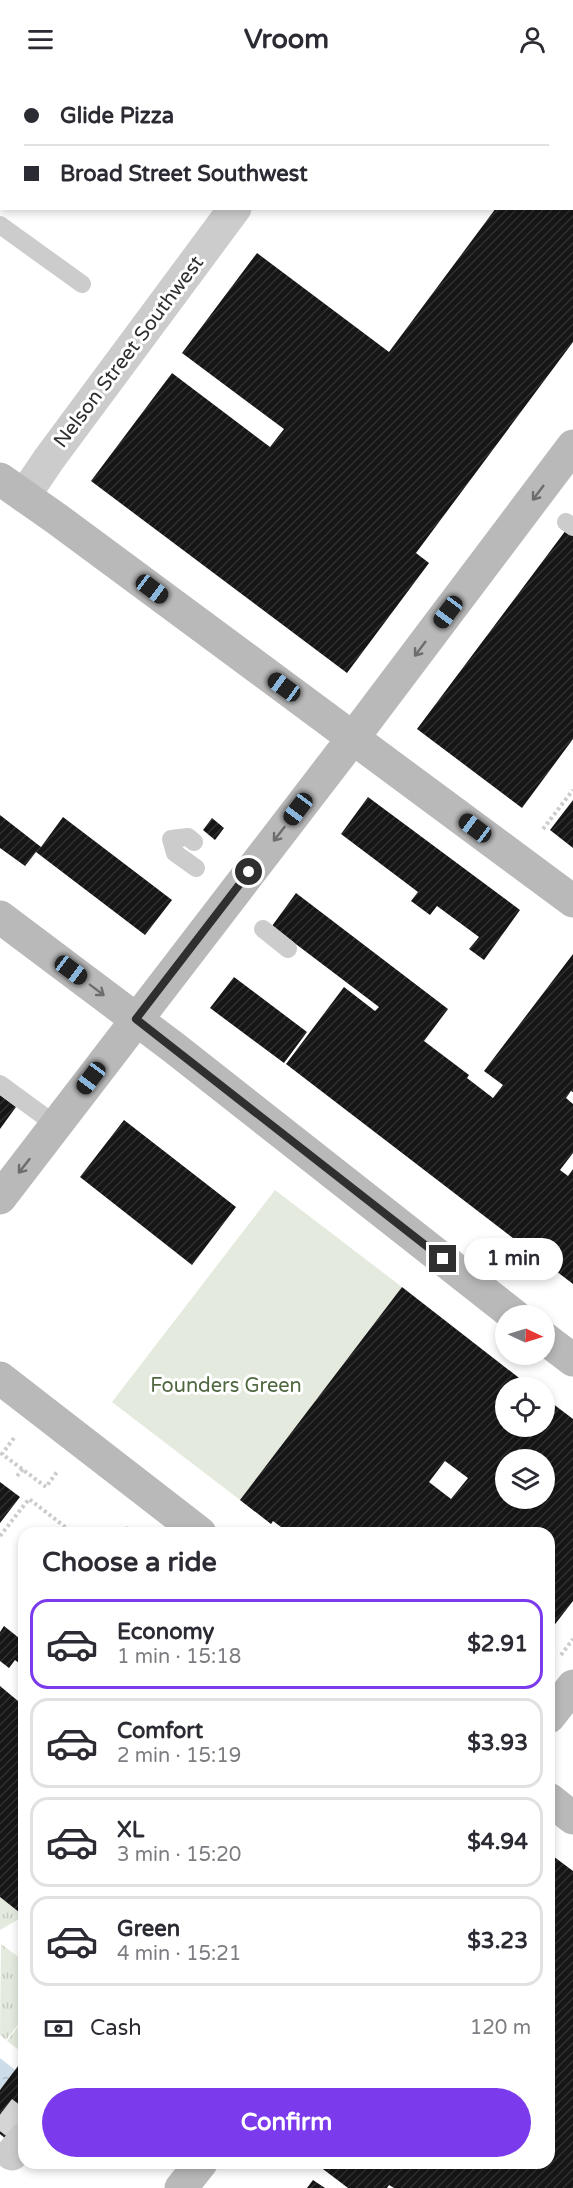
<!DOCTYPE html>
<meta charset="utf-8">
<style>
:root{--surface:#fff;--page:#f2f2f3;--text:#2b2b33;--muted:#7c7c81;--line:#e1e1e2;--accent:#7c3aed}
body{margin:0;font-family:"Varela Round",sans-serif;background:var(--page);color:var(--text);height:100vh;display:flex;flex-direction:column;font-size:22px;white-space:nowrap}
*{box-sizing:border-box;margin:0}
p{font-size:20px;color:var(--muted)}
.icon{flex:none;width:33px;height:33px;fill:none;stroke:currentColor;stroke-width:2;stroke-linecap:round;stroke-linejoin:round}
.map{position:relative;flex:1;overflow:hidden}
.side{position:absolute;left:18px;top:1449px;width:537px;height:642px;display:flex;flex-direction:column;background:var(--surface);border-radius:18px;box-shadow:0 3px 9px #0003}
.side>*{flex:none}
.top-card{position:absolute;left:0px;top:0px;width:573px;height:132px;box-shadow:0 3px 9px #0003;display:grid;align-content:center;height:132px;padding:0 24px;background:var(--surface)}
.needle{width:39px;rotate:94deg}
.fabs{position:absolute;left:495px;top:1227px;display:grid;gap:12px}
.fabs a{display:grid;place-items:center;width:60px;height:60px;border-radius:50%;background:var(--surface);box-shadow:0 3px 9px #0003;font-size:30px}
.end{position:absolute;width:27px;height:27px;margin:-14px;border:8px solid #2f2f2f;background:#fff;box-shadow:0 0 0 3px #fff}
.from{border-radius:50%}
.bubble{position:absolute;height:42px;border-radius:21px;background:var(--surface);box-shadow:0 3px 9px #0003;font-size:20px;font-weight:700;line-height:42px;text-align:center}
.car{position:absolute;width:18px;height:36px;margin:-18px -9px;border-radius:8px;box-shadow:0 0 4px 2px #0007;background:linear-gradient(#222 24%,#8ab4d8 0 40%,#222 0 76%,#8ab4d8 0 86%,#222 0)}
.top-card b{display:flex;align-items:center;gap:21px;height:57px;font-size:22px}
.top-card b+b{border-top:2px solid var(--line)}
.top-card i{width:15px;height:15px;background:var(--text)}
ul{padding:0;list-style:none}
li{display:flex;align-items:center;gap:18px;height:90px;margin:0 12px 9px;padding:0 12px;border:3px solid var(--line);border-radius:18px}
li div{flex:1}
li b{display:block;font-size:22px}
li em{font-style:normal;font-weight:700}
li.active{border-color:var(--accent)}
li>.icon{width:54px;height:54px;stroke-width:1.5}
h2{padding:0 24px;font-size:27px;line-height:72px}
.pay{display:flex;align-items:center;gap:15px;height:66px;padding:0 24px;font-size:22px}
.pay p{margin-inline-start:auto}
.cta{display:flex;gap:12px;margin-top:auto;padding:12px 24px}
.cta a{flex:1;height:69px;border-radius:36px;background:var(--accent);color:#fff;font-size:24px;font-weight:700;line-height:69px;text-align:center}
header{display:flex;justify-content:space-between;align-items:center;height:78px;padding:0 24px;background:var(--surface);font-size:27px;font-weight:700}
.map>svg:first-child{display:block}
</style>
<header><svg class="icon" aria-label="menu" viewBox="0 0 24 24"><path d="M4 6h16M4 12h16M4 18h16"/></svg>Vroom<svg class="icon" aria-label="person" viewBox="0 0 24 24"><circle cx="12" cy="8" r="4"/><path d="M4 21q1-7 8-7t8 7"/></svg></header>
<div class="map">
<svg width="573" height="2110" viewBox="0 0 573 2110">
<defs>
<pattern id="grass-tufts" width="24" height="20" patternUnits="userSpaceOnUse" patternTransform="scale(1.5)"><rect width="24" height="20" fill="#e4ebde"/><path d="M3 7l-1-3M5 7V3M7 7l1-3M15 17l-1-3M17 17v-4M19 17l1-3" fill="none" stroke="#c4cabf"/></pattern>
<pattern id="water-ripples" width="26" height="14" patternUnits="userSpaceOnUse" patternTransform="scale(1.5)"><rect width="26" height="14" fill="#ccdce9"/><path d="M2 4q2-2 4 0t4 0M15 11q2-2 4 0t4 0" fill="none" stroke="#b0bdc8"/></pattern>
<pattern id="building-hatch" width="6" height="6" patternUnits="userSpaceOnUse" patternTransform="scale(1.5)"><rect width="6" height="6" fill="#161616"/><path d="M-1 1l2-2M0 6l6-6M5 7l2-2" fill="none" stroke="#303030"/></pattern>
</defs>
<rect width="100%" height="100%" fill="#fff"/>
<path fill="url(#grass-tufts)" d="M 0,1819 L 24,1838 L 0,1852 Z
M 1,1866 L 24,1883 L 24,1939 L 6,1962 L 0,1957 Z
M 24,1941 L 24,1965 L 19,1972 L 7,1963 Z"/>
<path fill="#e4ebde" d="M 275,1112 L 402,1209 L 240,1422 L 112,1324 Z"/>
<path fill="url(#water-ripples)" d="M 0,1980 L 15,1992 L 1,2011 L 0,2011 Z"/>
<path fill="url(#building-hatch)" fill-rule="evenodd" d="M 496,130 L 573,130 L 573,264 L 416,475 L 429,485 L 347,595 L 91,403 L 172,295 L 270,369 L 284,351 L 182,275 L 257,175 L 389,274 Z
M 566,452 L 573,458 L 573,661 L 522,730 L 417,651 Z
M 368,719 L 520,832 L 484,882 L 469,871 L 479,859 L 437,828 L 430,837 L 411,823 L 418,814 L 341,756 Z
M 573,722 L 573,770 L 550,752 Z
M 0,737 L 41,769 L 63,739 L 172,822 L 145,857 L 36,774 L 25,788 L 0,770 Z
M 212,740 L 224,750 L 215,762 L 203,752 Z
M 296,815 L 448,931 L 424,963 L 469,997 L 467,1000 L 493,1020 L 503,1007 L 484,993 L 573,876 L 573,1014 L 571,1013 L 566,1020 L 573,1026 L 573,1075 L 560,1092 L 568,1098 L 573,1091 L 573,1206 L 286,986 L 344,909 L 375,933 L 379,929 L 272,848 Z
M 234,899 L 307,954 L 284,985 L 210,930 Z
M 0,1017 L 16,1029 L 0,1051 Z
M 124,1042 L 236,1129 L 192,1187 L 80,1099 Z
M 402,1209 L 532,1310 L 506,1310 L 506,1348 L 544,1348 L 544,1319 L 573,1341 L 573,1523 L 549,1554 L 549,1455 L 289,1455 L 273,1443 L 271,1446 L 240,1422 ZM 506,1382 L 544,1382 L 544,1420 L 506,1420 ZM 445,1383 L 468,1400 L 451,1421 L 429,1404 Z
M 0,1404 L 20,1419 L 0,1445 Z
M 4,1548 L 24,1564 L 22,1573 L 24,1575 L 24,1589 L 15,1582 L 9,1590 L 0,1583 L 0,1554 Z
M 0,1608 L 18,1623 L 24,1616 L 24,1838 L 0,1819 Z
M 549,1775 L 573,1793 L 573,2110 L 394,2110 L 389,2107 L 387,2110 L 348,2110 L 315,2085 L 549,2085 Z
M 24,1980 L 24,2040 L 7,2062 L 0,2056 L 0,2012 Z
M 313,2102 L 325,2110 L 307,2110 Z"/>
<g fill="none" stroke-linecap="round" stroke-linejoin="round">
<path stroke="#d5d5d5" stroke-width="33" stroke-dasharray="33 16" stroke-linecap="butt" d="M 2,2034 L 19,2047"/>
<path stroke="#ccc" stroke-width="4" stroke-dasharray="3 3" stroke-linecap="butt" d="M 543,751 L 573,712
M 14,1360 L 2,1376 L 46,1409 L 57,1394
M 17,1398 L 23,1391
M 124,1455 L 128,1449
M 0,1458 L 29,1421 L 73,1455
M 561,1577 L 573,1561"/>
<path stroke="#ccc" stroke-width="18" d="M 0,147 L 82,206
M 566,444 L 573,449
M 194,764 L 188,759 L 171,761 L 175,775 L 196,790
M 263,851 L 288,871
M 0,1006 L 56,1047"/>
<path stroke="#ccc" stroke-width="33" d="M 330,2 L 331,0
M 24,418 L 49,381 L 235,130
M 12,2076 L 24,2061"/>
<path stroke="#b9b9b9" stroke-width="33" d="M 0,401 L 57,441 L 573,823
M 0,839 L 173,969 L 515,1238
M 0,1120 L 353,660 L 573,368
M 544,1260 L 573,1282
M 0,1300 L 200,1455
M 549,1639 L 573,1608
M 549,1721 L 573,1740
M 181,2110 L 201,2085"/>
</g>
<defs><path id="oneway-shaft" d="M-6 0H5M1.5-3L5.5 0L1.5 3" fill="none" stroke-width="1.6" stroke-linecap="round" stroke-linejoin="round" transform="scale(1.5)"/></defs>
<g stroke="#6d6d6d">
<use href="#oneway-shaft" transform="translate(538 415) rotate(127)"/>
<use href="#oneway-shaft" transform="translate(420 571) rotate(127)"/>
<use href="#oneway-shaft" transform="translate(279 756) rotate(128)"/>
<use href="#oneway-shaft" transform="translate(97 912) rotate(37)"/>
<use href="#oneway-shaft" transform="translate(24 1088) rotate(128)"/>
</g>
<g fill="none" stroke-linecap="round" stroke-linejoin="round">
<path stroke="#2f2f2f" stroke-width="8" d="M 249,794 L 136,941 L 443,1181"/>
</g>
<g text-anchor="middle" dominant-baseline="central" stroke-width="6" stroke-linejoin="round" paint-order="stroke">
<g font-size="20" fill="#2f2f2f" stroke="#fff">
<text transform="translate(129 274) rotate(-53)">Nelson Street Southwest</text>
</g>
<g font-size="20" fill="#506740" stroke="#fff">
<text x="226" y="1308">Founders Green</text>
</g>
</g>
</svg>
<div class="fabs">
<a><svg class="needle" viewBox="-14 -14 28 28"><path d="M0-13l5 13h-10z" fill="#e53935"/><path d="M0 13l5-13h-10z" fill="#7c7c81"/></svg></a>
<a><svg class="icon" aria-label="locate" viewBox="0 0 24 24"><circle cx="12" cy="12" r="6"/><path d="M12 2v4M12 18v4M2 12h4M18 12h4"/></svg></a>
<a><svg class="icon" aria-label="layers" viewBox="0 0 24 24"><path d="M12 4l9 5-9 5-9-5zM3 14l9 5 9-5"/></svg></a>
</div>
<i class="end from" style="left:249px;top:794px"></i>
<i class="end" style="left:443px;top:1181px"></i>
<div class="bubble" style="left:464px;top:1160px;width:99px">1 min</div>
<i class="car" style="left:152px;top:511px;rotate:127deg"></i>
<i class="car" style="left:448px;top:534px;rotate:217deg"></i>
<i class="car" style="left:284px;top:609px;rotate:306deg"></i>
<i class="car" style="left:298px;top:731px;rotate:217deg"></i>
<i class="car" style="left:475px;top:750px;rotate:307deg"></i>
<i class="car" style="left:71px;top:892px;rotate:127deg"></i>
<i class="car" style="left:91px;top:1000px;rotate:217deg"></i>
<div class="top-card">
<b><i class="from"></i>Glide Pizza</b>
<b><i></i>Broad Street Southwest</b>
</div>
<section class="side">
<h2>Choose a ride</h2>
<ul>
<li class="active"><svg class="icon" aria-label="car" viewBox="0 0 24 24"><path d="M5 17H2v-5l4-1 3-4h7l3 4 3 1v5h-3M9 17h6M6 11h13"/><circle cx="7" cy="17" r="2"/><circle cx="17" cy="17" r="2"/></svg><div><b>Economy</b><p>1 min · 15:18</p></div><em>$2.91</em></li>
<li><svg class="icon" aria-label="car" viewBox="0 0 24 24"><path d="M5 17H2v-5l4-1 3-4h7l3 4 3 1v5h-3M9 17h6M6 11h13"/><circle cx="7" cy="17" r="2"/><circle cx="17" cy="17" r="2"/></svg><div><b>Comfort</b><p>2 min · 15:19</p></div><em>$3.93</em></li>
<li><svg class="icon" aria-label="car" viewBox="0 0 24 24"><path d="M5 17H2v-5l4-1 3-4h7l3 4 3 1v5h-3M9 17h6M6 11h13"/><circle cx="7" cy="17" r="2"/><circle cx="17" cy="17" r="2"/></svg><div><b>XL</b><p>3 min · 15:20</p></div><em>$4.94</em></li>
<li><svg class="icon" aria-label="car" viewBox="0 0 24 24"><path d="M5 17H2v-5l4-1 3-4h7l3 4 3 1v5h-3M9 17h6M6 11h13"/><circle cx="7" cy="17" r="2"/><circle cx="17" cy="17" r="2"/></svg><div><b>Green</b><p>4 min · 15:21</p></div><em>$3.23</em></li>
</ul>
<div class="pay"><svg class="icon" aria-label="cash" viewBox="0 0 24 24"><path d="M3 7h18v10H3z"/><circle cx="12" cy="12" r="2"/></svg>Cash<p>120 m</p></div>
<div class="cta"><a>Confirm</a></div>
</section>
</div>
